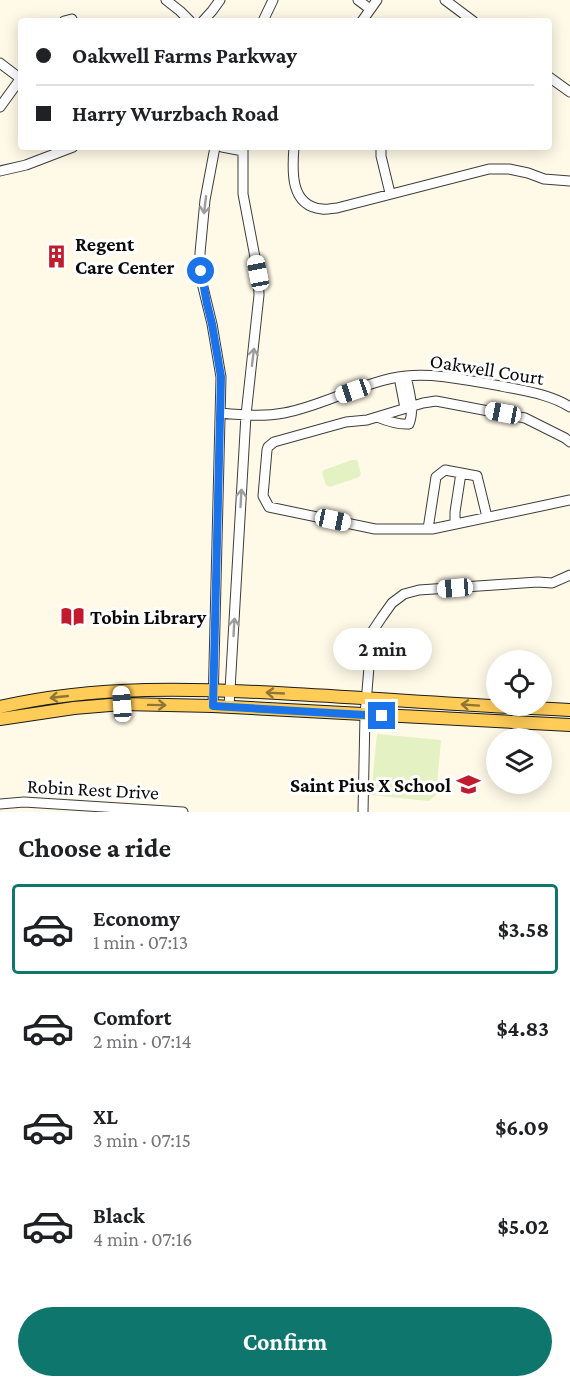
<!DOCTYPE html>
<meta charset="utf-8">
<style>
:root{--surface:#fff;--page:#f6f6f6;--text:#202124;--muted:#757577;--line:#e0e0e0;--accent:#0f766e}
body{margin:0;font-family:"Crimson Pro",serif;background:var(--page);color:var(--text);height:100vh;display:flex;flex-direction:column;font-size:22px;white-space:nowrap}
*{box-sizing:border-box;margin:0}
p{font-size:20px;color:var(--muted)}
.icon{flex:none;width:33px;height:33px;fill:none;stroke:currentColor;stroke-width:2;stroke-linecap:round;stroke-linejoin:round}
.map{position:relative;height:812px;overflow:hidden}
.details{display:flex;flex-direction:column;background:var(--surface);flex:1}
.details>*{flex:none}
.top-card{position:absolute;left:18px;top:18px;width:534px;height:132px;border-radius:6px;box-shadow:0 3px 15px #0003;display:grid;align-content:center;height:132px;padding:0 18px;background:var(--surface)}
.controls{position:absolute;left:486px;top:650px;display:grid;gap:12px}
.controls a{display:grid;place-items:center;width:66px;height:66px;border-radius:50%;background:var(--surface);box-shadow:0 3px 15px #0003;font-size:30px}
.end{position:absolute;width:27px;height:27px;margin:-14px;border:8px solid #1a73e8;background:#fff;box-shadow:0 0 0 3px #fff}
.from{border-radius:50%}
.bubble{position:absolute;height:42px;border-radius:21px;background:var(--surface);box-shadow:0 3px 15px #0003;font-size:20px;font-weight:700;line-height:42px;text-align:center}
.car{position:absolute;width:18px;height:36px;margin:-18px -9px;border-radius:8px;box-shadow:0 0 4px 2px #0007;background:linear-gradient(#fff 24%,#345 0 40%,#fff 0 76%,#345 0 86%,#fff 0)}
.top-card b{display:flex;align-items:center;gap:21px;height:57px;font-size:22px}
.top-card b+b{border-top:2px solid var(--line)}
.top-card i{width:15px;height:15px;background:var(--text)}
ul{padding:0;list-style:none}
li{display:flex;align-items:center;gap:18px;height:90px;margin:0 12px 9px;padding:0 6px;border:3px solid transparent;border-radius:6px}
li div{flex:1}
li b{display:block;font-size:22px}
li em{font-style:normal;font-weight:700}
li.active{border-color:var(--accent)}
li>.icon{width:54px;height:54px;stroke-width:1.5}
h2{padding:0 18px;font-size:27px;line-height:72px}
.action{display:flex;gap:12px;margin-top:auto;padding:12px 18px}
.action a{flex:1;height:69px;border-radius:36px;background:var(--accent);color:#fff;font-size:24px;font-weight:700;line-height:69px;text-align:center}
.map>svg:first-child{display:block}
</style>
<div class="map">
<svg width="570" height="812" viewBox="0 0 570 812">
<rect width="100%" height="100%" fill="#fff9e8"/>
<path fill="#e4f1c2" d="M 352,460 L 357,460 L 361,474 L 359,477 L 330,487 L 326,485 L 322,473 L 324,470 Z
M 377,734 L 441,740 L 436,795 L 429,801 L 371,795 Z"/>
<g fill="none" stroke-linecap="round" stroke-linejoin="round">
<defs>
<path id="minor" d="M 166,0 L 180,11 L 190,21
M 358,0 L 370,9
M 445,0 L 473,21
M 64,21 L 72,19
M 203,21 L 212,11 L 220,0
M 263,21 L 273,0
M 362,21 L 377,0
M 0,63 L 21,79
M 549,77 L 570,92
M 0,107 L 21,78
M 222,147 L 243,151
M 294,147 C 292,171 290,206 322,209 C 327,210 332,208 337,208 L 489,169 L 509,169 L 528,173 L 544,179 L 570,181
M 381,147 L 381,156 L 390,193
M 0,171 L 26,165 L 73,147
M 399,377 L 405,408
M 221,413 C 242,415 263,417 284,413 C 324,406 366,380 406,376 C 438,373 470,381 501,386 C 524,391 550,394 570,407
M 377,417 C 387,421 398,425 409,424 C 415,409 409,391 406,376
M 570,442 L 565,438 L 525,418 L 436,401 L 423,403 L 367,420 L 346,422 L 274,442 L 268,447 L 267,450 L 263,496 L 269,507 L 375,529 L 432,529 L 570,500
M 455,524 L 455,512 L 461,473
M 428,529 L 436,477 L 445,470 L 477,476 L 487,517
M 213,706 L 221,377 L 212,324 L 202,283 L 200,253 L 205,200 L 215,147
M 229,707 L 246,415 L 259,295 L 258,273 L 243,194 L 243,147
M 0,804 L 24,802 L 183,812
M 363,812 L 365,715 L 371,643 L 372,632 L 382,617 L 392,603 L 404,594 L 419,590 L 538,582 L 552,583 L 570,575"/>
<path id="major" d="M 0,707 C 96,685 196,688 294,694 C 386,699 478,706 570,710
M 0,719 L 74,708 L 122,704 L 213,706 L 570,725"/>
</defs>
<use href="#minor" stroke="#3d3d3d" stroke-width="11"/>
<use href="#major" stroke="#1b1b1b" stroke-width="14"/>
<use href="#minor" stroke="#fff" stroke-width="9"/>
<use href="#major" stroke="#ffcc58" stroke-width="12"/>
</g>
<defs><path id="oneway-shaft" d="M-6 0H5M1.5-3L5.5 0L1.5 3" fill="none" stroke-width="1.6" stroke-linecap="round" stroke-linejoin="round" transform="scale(1.5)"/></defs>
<g stroke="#9d9d9d">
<use href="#oneway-shaft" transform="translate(205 205) rotate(97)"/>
<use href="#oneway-shaft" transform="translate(253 357) rotate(-83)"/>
<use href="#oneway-shaft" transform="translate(241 498) rotate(-87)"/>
<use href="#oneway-shaft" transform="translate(234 627) rotate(-87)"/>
</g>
<g stroke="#917535">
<use href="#oneway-shaft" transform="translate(275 693) rotate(-177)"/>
<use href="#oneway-shaft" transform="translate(59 697) rotate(174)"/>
<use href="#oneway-shaft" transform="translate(157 705) rotate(1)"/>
<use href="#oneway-shaft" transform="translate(470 705) rotate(-176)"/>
</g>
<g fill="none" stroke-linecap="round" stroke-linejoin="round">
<path stroke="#1a73e8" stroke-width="8" d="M 201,271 L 207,304 L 212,324 L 221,377 L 213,706 L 382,716"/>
</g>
<defs>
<symbol id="building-bare" viewBox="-9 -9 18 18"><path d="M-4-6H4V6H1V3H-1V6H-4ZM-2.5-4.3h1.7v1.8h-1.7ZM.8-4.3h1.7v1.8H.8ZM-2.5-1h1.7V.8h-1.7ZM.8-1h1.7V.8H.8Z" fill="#c11c2e" stroke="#fff" stroke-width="2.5" paint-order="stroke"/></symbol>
<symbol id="library-bare" viewBox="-9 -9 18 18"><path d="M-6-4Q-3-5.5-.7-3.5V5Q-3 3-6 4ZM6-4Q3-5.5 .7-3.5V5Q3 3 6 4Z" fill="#c11c2e" stroke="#fff" stroke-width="2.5" paint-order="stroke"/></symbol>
<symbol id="school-bare" viewBox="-9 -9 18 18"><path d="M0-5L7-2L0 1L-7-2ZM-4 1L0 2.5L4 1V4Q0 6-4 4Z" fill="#c11c2e" stroke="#fff" stroke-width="2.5" paint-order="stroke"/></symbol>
</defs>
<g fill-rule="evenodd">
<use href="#building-bare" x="40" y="240" width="33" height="33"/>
<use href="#library-bare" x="56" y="600" width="33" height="33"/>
<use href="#school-bare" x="452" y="768" width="33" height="33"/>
</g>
<g text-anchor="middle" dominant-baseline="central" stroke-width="6" stroke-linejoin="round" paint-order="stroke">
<g font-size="20" font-weight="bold" fill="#0a0a0a" stroke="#fff" text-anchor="start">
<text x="75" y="244">Regent<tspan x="75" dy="23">Care Center</tspan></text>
<text x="90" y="617">Tobin Library</text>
<text x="451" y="785" text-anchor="end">Saint Pius X School</text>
</g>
<g font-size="20" fill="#0a0a0a" stroke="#fff">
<text transform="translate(487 369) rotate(9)">Oakwell Court</text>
<text transform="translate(93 789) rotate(3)">Robin Rest Drive</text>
</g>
</g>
</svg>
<div class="controls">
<a><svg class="icon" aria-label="locate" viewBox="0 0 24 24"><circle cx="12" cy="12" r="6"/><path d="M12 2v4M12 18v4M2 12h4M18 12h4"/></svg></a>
<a><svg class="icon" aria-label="layers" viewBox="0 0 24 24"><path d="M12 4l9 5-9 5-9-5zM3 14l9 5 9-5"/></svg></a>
</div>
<i class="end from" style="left:201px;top:271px"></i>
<i class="end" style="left:382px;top:716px"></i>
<div class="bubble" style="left:333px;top:628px;width:99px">2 min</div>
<i class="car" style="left:258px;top:273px;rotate:349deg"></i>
<i class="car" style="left:353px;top:391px;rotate:251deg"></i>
<i class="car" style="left:503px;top:413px;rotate:281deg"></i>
<i class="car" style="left:333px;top:520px;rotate:102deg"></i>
<i class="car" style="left:455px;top:588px;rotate:265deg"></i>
<i class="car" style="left:122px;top:704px;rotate:356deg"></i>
<div class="top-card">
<b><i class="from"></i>Oakwell Farms Parkway</b>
<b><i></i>Harry Wurzbach Road</b>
</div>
</div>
<section class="details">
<h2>Choose a ride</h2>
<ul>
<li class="active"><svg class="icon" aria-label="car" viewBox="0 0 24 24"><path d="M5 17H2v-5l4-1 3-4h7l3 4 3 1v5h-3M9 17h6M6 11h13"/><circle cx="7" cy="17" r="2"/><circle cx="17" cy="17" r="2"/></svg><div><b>Economy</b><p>1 min · 07:13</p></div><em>$3.58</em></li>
<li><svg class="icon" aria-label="car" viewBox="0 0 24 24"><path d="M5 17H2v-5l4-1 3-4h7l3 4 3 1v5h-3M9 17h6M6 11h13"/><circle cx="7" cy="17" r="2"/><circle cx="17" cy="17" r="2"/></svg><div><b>Comfort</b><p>2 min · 07:14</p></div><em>$4.83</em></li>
<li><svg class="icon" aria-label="car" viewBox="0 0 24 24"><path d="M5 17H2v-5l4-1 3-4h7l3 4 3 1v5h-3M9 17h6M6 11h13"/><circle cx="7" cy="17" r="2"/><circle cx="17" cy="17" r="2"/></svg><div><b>XL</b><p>3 min · 07:15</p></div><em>$6.09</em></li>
<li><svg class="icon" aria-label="car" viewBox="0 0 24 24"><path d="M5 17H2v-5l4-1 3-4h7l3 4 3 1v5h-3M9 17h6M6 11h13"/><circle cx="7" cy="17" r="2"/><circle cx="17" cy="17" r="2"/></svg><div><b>Black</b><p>4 min · 07:16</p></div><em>$5.02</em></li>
</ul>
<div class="action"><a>Confirm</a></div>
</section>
